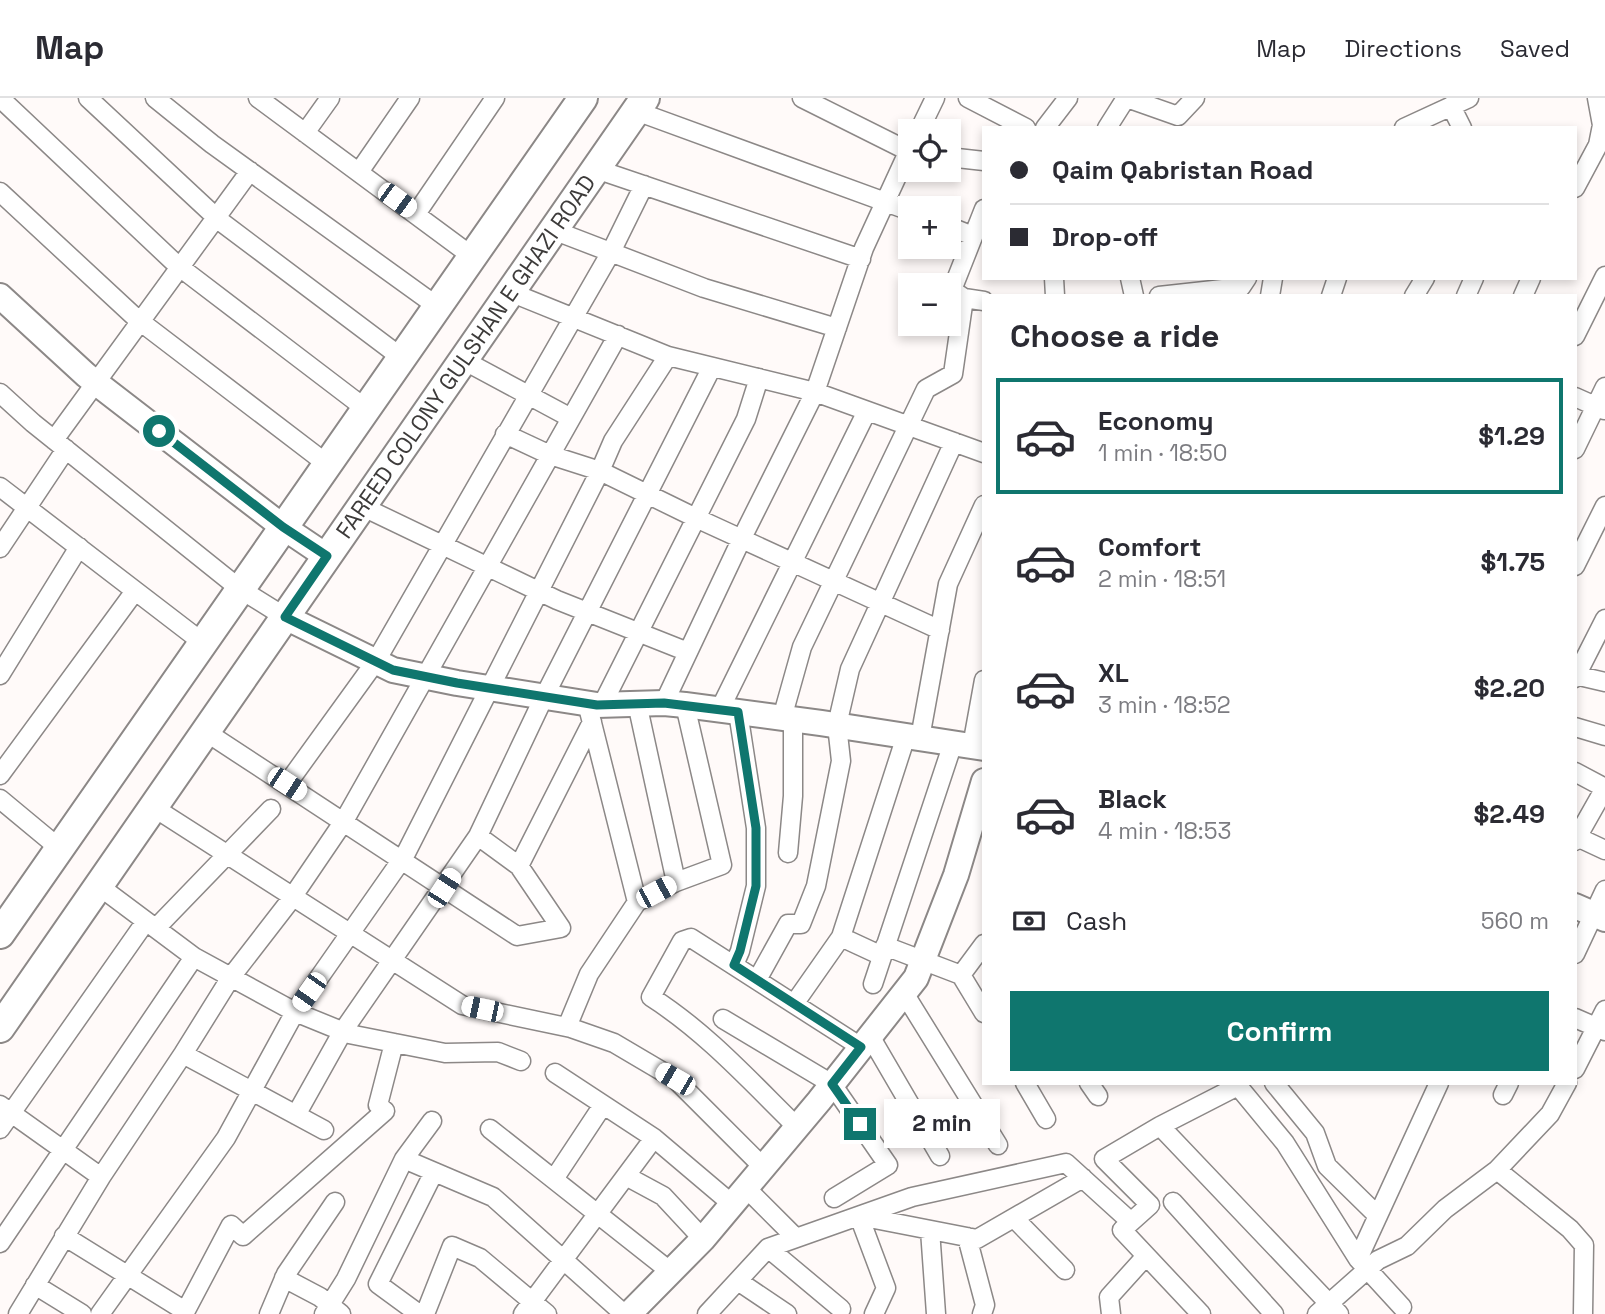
<!DOCTYPE html>
<meta charset="utf-8">
<style>
:root{--surface:#fff;--page:#f2f2f3;--text:#2b2b33;--muted:#7c7c81;--line:#e1e1e2;--accent:#0f766e}
body{margin:0;font-family:"Space Grotesk",sans-serif;background:var(--page);color:var(--text);height:100vh;display:flex;flex-direction:column;font-size:26px;white-space:nowrap}
*{box-sizing:border-box;margin:0}
p{font-size:23px;color:var(--muted)}
.icon{flex:none;width:38px;height:38px;fill:none;stroke:currentColor;stroke-width:2;stroke-linecap:round;stroke-linejoin:round}
.map{position:relative;flex:1;overflow:hidden}
.drawer{position:absolute;left:982px;top:196px;width:595px;height:791px;display:flex;flex-direction:column;background:var(--surface);border-radius:0px;box-shadow:0 4px 10px #0003}
.drawer>*{flex:none}
.top-card{position:absolute;left:982px;top:28px;width:595px;height:154px;border-radius:0px;box-shadow:0 4px 10px #0003;display:grid;align-content:center;height:154px;padding:0 28px;background:var(--surface)}
.controls{position:absolute;left:898px;top:21px;display:grid;gap:14px}
.controls a{display:grid;place-items:center;width:63px;height:63px;border-radius:0px;background:var(--surface);box-shadow:0 4px 10px #0003;font-size:35px}
.end{position:absolute;width:32px;height:32px;margin:-16px;border:9px solid #0f766e;background:#fff;box-shadow:0 0 0 4px #fff}
.from{border-radius:50%}
.bubble{position:absolute;height:49px;border-radius:0px;background:var(--surface);box-shadow:0 4px 10px #0003;font-size:23px;font-weight:700;line-height:49px;text-align:center}
.car{position:absolute;width:21px;height:42px;margin:-21px -10px;border-radius:9px;box-shadow:0 0 5px 2px #0007;background:linear-gradient(#fff 24%,#345 0 40%,#fff 0 76%,#345 0 86%,#fff 0)}
.top-card b{display:flex;align-items:center;gap:24px;height:66px;font-size:26px}
.top-card b+b{border-top:2px solid var(--line)}
.top-card i{width:18px;height:18px;background:var(--text)}
ul{padding:0;list-style:none}
li{display:flex;align-items:center;gap:21px;height:116px;margin:0 14px 10px;padding:0 14px;border:4px solid transparent;border-radius:0px}
li div{flex:1}
li b{display:block;font-size:26px}
li em{font-style:normal;font-weight:700}
li.active{border-color:var(--accent)}
li>.icon{width:63px;height:63px;stroke-width:1.5}
h2{padding:0 28px;font-size:32px;line-height:84px}
.pay{display:flex;align-items:center;gap:18px;height:77px;padding:0 28px;font-size:26px}
.pay p{margin-inline-start:auto}
.primary-button{display:flex;gap:14px;margin-top:auto;padding:14px 28px}
.primary-button a{flex:1;height:80px;border-radius:0px;background:var(--accent);color:#fff;font-size:28px;font-weight:700;line-height:80px;text-align:center}
header{display:flex;align-items:center;gap:42px;box-sizing:border-box;height:98px;padding:0 35px;background:var(--surface);border-bottom:2px solid var(--line)}
header strong{font-size:33px}
nav{display:flex;gap:38px;margin-inline-start:auto;font-size:24px}
.map>svg:first-child{display:block}
</style>
<header>
<strong>Map</strong>
<nav><a>Map</a><a>Directions</a><a>Saved</a></nav>
</header>
<div class="map">
<svg width="1605" height="1216" viewBox="0 0 1605 1216">
<rect width="100%" height="100%" fill="#fffaf9"/>
<g fill="none" stroke-linecap="round" stroke-linejoin="round">
<defs>
<path id="street" d="M 0,0 L 177,167 L 366,311
M 88,0 L 220,123 L 402,260
M 155,0 L 212,46 L 438,209
M 258,0 L 473,159
M 802,0 L 910,54
M 968,0 L 1026,30
M 1127,0 L 1178,18 L 1195,0
M 1451,8 L 1462,30
M 636,13 L 910,113
M 1045,30 L 1068,0
M 1107,30 L 1126,0
M 1404,30 L 1469,0
M 919,33 L 935,0
M 305,35 L 330,0
M 948,59 L 984,63
M 596,71 L 861,161
M 359,74 L 410,0
M 1575,90 L 1598,47 L 1602,27 L 1597,0
M 0,94 L 137,221 L 327,366
M 416,116 L 495,0
M 948,128 L 973,138
M 553,132 L 704,190 L 837,230
M 1054,180 L 1055,198
M 1130,180 L 1134,198
M 510,194 L 668,258 L 815,294 L 984,355
M 1159,198 L 1241,189 L 1247,180
M 1270,198 L 1273,180
M 1331,198 L 1337,180
M 1414,198 L 1425,180
M 1466,198 L 1474,180
M 1523,198 L 1531,180
M 964,200 L 984,203
M 1575,238 L 1605,178
M 463,262 L 571,320
M 0,295 L 33,325 L 240,491 L 285,519
M 1575,299 L 1604,312
M 505,336 L 550,357 L 600,373 L 696,420 L 940,532
M 54,342 L 250,73
M 1575,351 L 1605,289
M 0,389 L 202,544
M 361,408 L 557,502 L 688,554
M 0,450 L 66,351
M 1575,468 L 1605,408
M 0,577 L 79,449
M 1575,577 L 1605,584
M 1575,580 L 1605,521
M 587,605 L 637,804
M 637,605 L 676,784
M 664,605 L 742,440 L 815,294 L 864,150 L 910,50
M 602,607 L 746,321 L 759,280
M 720,611 L 867,313
M 782,620 L 802,549 L 926,291 L 953,276 L 964,200 L 952,192 L 984,111
M 1575,629 L 1605,638
M 206,634 L 517,838 L 561,830 L 519,768 L 478,738
M 920,640 L 948,486 L 984,407
M 972,648 L 984,582
M 1575,674 L 1605,690
M 0,677 L 135,493
M 287,686 L 376,563 L 611,154 L 644,87
M 0,701 L 59,750
M 153,709 L 462,907 L 571,930 L 614,945 L 675,981 L 763,1069
M 1575,738 L 1605,752
M 1575,743 L 1605,690
M 788,755 L 793,698 L 793,621
M 519,768 L 592,624
M 99,788 L 194,859 L 295,914 L 349,936 L 445,955 L 498,954 L 521,963
M 156,830 L 271,711
M 841,839 L 882,858
M 885,848 L 961,877 L 984,915
M 1575,856 L 1605,792
M 734,867 L 740,853 L 756,788 L 756,730 L 738,614
M 961,877 L 984,846
M 757,882 L 788,826 L 801,826 L 816,788 L 841,663 L 837,627 L 850,571 L 954,344
M 873,886 L 953,645
M 904,895 L 998,1047
M 794,906 L 841,839 L 906,638
M 1575,920 L 1605,933
M 723,921 L 832,986 L 888,1067 L 834,1100
M 567,929 L 589,876 L 637,804 L 676,784 L 722,767 L 685,607
M 870,938 L 940,1058
M 183,956 L 324,1032
M 1575,971 L 1605,912
M 555,975 L 654,1040 L 732,1106
M 1025,985 L 1046,1021
M 1089,985 L 1098,998
M 1274,985 L 1315,1035 L 1327,1068 L 1378,1118
M 1503,997 L 1509,985
M 0,1007 L 101,1079
M 296,1017 L 343,933 L 478,738 L 544,599 L 712,269
M 1160,1028 L 1339,1216
M 797,1029 C 750,983 706,934 651,899 L 682,843 L 691,840 L 861,949
M 0,1031 L 146,823
M 490,1031 L 671,1174
M 404,1061 L 493,1099 L 624,1216
M 1497,1072 L 1550,1016 L 1567,985
M 626,1078 L 663,1098 L 703,1141
M 554,1081 L 603,1007
M 746,1090 L 796,1140
M 1173,1104 L 1274,1216
M 859,1118 L 977,1141 L 1083,1080
M 859,1118 L 886,1190 L 874,1216
M 1014,1120 L 1065,1172
M 1131,1124 L 1150,1107 L 1104,1061 L 1160,1028 L 1238,988 L 1285,1045 L 1358,1161 L 1402,1209
M 930,1132 L 936,1216
M 64,1138 L 185,1213
M 967,1139 L 985,1207 L 982,1216
M 0,1145 L 194,859
M 768,1150 L 841,1211
M 1358,1161 L 1439,985
M 284,1180 L 320,1199 L 341,1216
M 738,1183 L 787,1216
M 35,1187 L 82,1216
M 18,1216 L 101,1079 L 183,956 L 231,879 L 289,804 L 344,723 L 618,237
M 100,1216 L 226,1040 L 295,914 L 405,757 L 600,373 L 613,343 L 668,258
M 184,1216 L 231,1127 L 243,1138 L 385,1013 L 378,1007 L 394,945
M 269,1216 L 286,1176 L 335,1104
M 324,1216 L 346,1181 L 404,1061 L 432,1023
M 419,1216 L 378,1186 L 434,1074
M 425,1216 L 452,1148 L 480,1160 L 547,1216
M 523,1216 L 654,1040
M 707,1216 L 768,1150 L 912,1099 L 1066,1065 L 1131,1124 L 1122,1132 L 1201,1216
M 1111,1216 L 1109,1199 L 1146,1158
M 1317,1216 L 1378,1162 L 1407,1148 L 1445,1111 L 1497,1072 L 1570,1131 L 1584,1147 L 1583,1216"/>
<path id="secondary" d="M 0,198 L 86,277 L 283,429 L 326,458
M 285,519 L 393,572 L 457,585 L 597,607 L 664,605 L 685,607 L 821,625 L 984,650
M 1575,808 L 1605,821
M 629,1216 L 703,1141 L 819,1003 L 916,880 L 956,777 L 984,683"/>
<g id="primary">
<path d="M 0,836 L 583,0"/>
<path id="s1" d="M 0,930 L 645,0"/>
</g>
</defs>
<use href="#street" stroke="#8c8887" stroke-width="21"/>
<use href="#secondary" stroke="#8c8887" stroke-width="28"/>
<use href="#primary" stroke="#8c8887" stroke-width="32"/>
<use href="#street" stroke="#fff" stroke-width="18"/>
<use href="#secondary" stroke="#fff" stroke-width="24"/>
<use href="#primary" stroke="#fff" stroke-width="28"/>
</g>
<g fill="none" stroke-linecap="round" stroke-linejoin="round">
<path stroke="#0f766e" stroke-width="9" d="M 159,333 L 283,429 L 327,458 L 285,519 L 393,572 L 457,585 L 597,607 L 664,605 L 738,614 L 756,730 L 756,788 L 740,853 L 734,867 L 861,949 L 832,986 L 860,1026"/>
</g>
<g text-anchor="middle" dominant-baseline="central" stroke-width="7" stroke-linejoin="round" paint-order="stroke">
<g font-size="23" fill="#3d3b3a" stroke="#fff">
<text stroke="none"><textPath href="#s1" startOffset="817">FAREED COLONY GULSHAN E GHAZI ROAD</textPath></text>
</g>
</g>
</svg>
<div class="controls">
<a><svg class="icon" aria-label="locate" viewBox="0 0 24 24"><circle cx="12" cy="12" r="6"/><path d="M12 2v4M12 18v4M2 12h4M18 12h4"/></svg></a>
<a>+</a>
<a>−</a>
</div>
<i class="end from" style="left:159px;top:333px"></i>
<i class="end" style="left:860px;top:1026px"></i>
<div class="bubble" style="left:884px;top:1001px;width:116px">2 min</div>
<i class="car" style="left:397px;top:102px;rotate:126deg"></i>
<i class="car" style="left:287px;top:686px;rotate:123deg"></i>
<i class="car" style="left:444px;top:790px;rotate:33deg"></i>
<i class="car" style="left:656px;top:794px;rotate:62deg"></i>
<i class="car" style="left:309px;top:894px;rotate:215deg"></i>
<i class="car" style="left:482px;top:911px;rotate:282deg"></i>
<i class="car" style="left:675px;top:981px;rotate:300deg"></i>
<div class="top-card">
<b><i class="from"></i>Qaim Qabristan Road</b>
<b><i></i>Drop-off</b>
</div>
<section class="drawer">
<h2>Choose a ride</h2>
<ul>
<li class="active"><svg class="icon" aria-label="car" viewBox="0 0 24 24"><path d="M5 17H2v-5l4-1 3-4h7l3 4 3 1v5h-3M9 17h6M6 11h13"/><circle cx="7" cy="17" r="2"/><circle cx="17" cy="17" r="2"/></svg><div><b>Economy</b><p>1 min · 18:50</p></div><em>$1.29</em></li>
<li><svg class="icon" aria-label="car" viewBox="0 0 24 24"><path d="M5 17H2v-5l4-1 3-4h7l3 4 3 1v5h-3M9 17h6M6 11h13"/><circle cx="7" cy="17" r="2"/><circle cx="17" cy="17" r="2"/></svg><div><b>Comfort</b><p>2 min · 18:51</p></div><em>$1.75</em></li>
<li><svg class="icon" aria-label="car" viewBox="0 0 24 24"><path d="M5 17H2v-5l4-1 3-4h7l3 4 3 1v5h-3M9 17h6M6 11h13"/><circle cx="7" cy="17" r="2"/><circle cx="17" cy="17" r="2"/></svg><div><b>XL</b><p>3 min · 18:52</p></div><em>$2.20</em></li>
<li><svg class="icon" aria-label="car" viewBox="0 0 24 24"><path d="M5 17H2v-5l4-1 3-4h7l3 4 3 1v5h-3M9 17h6M6 11h13"/><circle cx="7" cy="17" r="2"/><circle cx="17" cy="17" r="2"/></svg><div><b>Black</b><p>4 min · 18:53</p></div><em>$2.49</em></li>
</ul>
<div class="pay"><svg class="icon" aria-label="cash" viewBox="0 0 24 24"><path d="M3 7h18v10H3z"/><circle cx="12" cy="12" r="2"/></svg>Cash<p>560 m</p></div>
<div class="primary-button"><a>Confirm</a></div>
</section>
</div>
